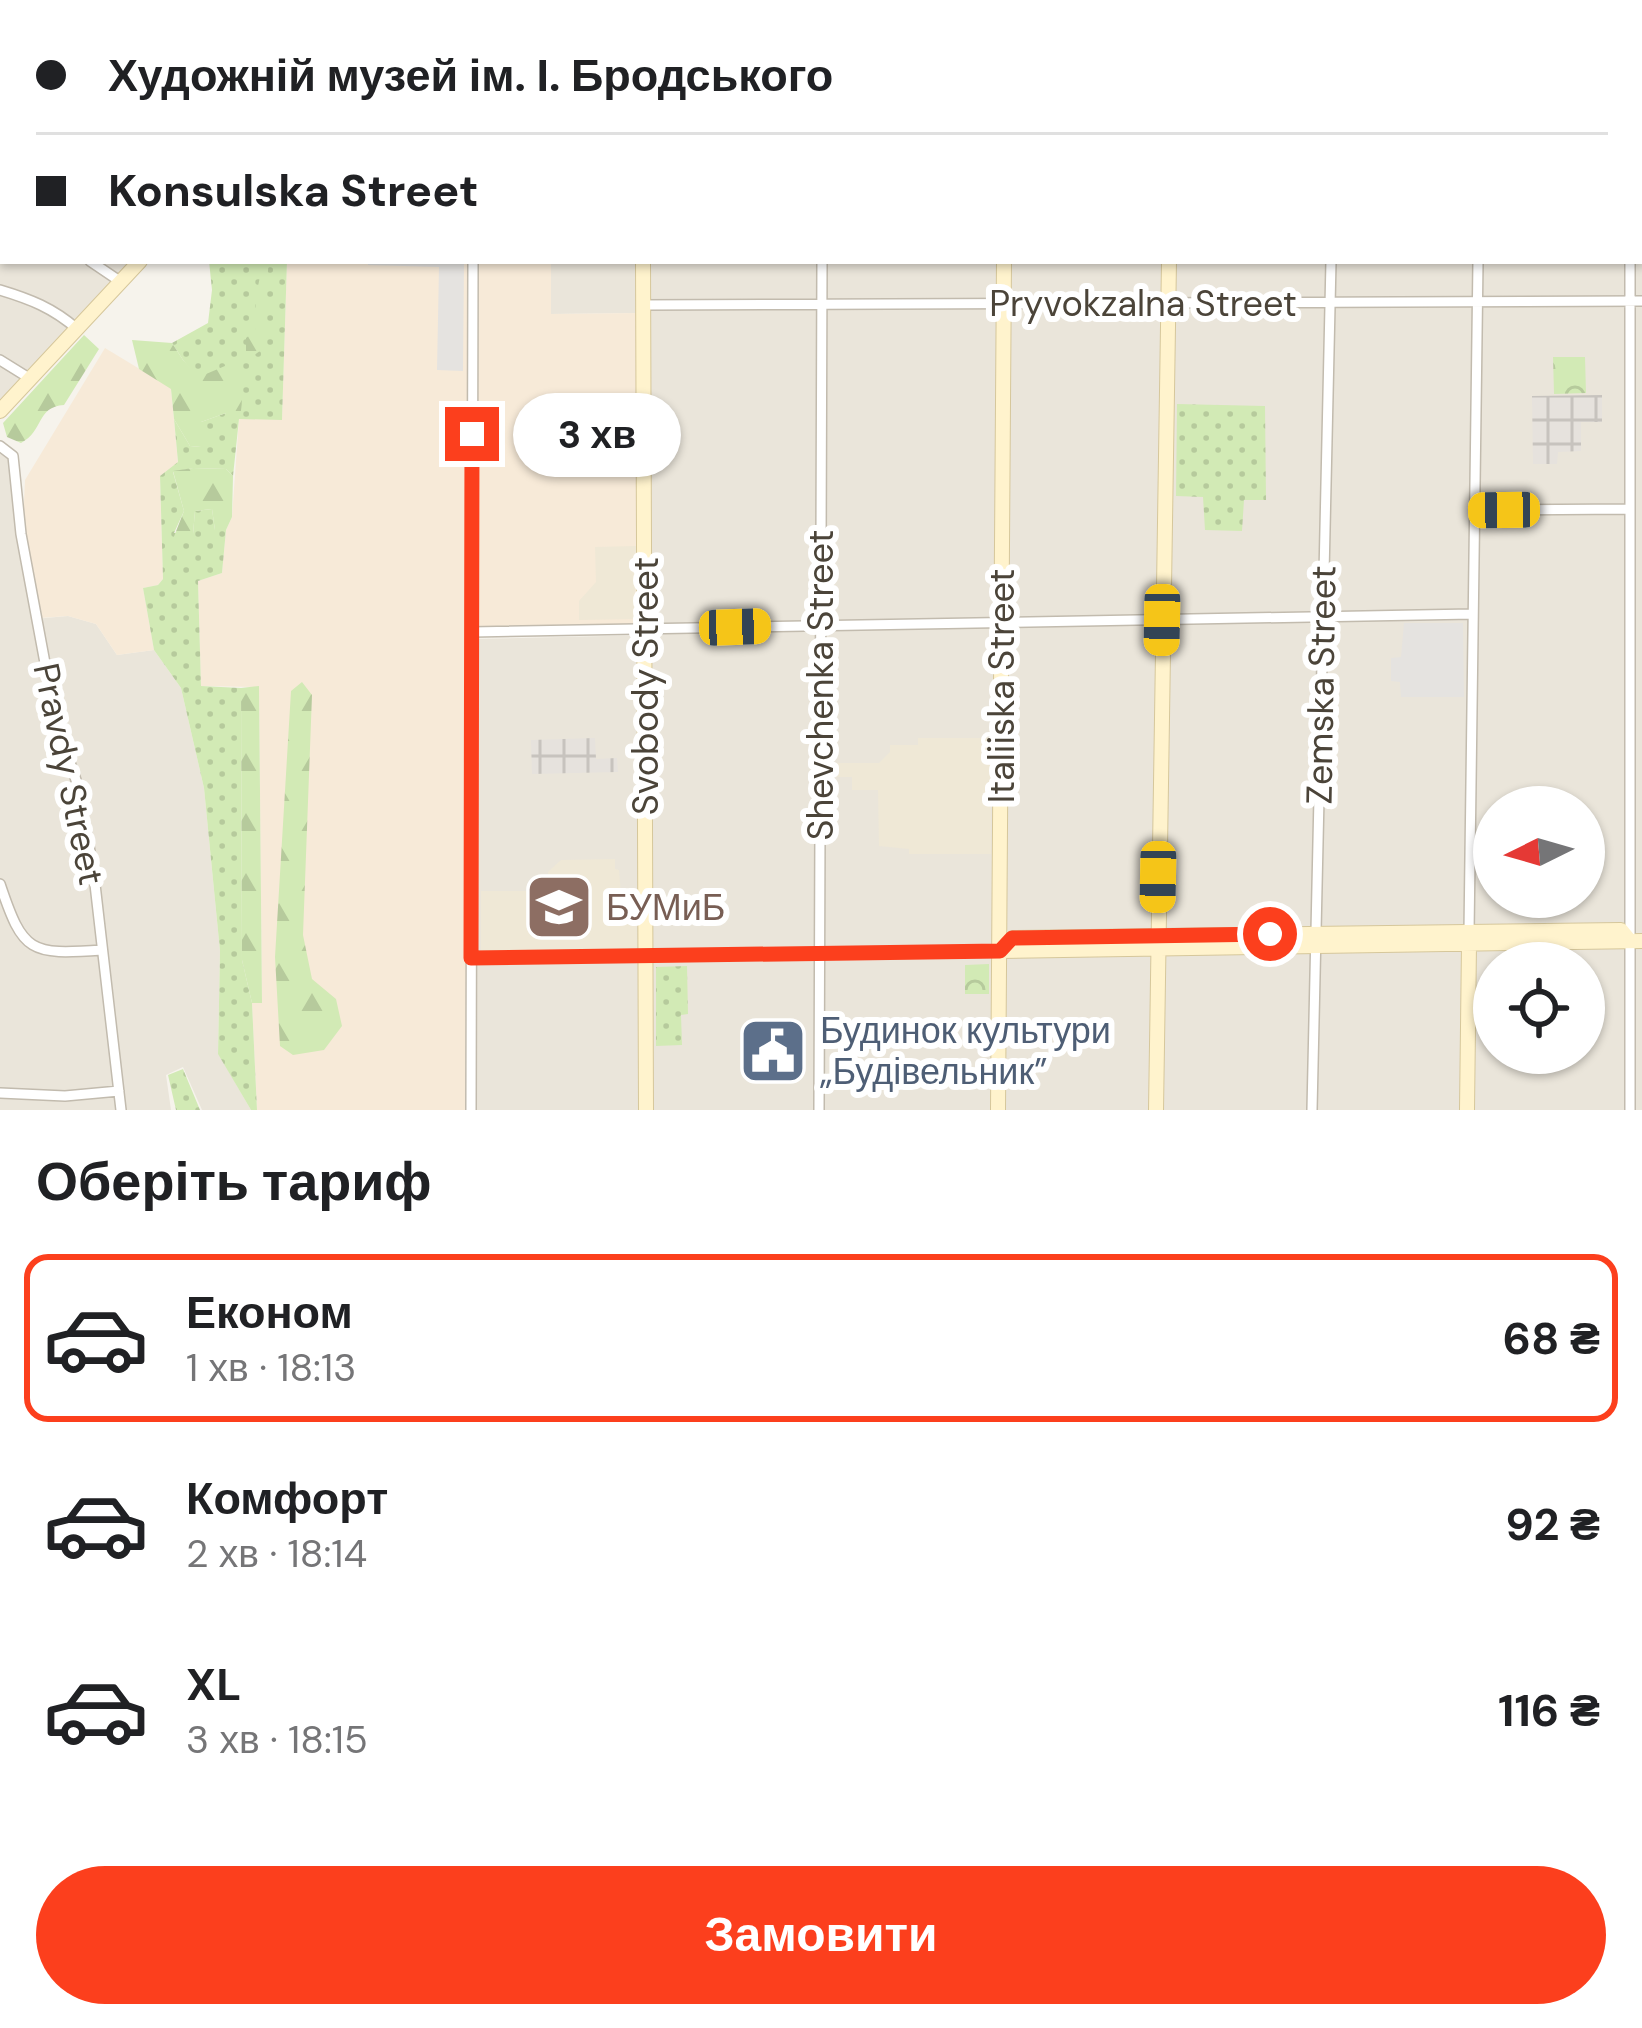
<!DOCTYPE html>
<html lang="uk">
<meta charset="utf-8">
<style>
:root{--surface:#fff;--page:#f6f6f6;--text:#202124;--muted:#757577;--line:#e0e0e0;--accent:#fc3f1d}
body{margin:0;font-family:"DM Sans",sans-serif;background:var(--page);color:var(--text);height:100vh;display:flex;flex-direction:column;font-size:45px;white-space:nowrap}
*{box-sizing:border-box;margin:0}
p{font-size:39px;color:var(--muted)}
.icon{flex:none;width:66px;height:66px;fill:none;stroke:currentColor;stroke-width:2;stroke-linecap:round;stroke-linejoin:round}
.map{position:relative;height:1110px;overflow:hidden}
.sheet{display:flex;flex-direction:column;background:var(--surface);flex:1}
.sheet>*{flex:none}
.guide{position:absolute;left:0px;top:0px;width:1644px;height:264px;box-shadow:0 3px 9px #0004;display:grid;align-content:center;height:264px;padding:0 36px;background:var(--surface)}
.needle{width:78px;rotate:265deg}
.buttons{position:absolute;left:1473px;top:786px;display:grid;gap:24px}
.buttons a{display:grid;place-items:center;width:132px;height:132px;border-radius:50%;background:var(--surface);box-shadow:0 3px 9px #0004;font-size:60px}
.end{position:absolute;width:54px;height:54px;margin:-27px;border:15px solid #fc3f1d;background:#fff;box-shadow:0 0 0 6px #fff}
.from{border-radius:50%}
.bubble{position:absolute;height:84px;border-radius:42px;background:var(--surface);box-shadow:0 3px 9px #0004;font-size:39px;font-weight:700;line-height:84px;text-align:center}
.car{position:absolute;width:36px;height:72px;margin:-36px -18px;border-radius:15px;box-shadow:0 0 9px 3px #0007;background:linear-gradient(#f5c518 24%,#345 0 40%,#f5c518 0 76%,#345 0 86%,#f5c518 0)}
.guide b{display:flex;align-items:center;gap:42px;height:114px;font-size:45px}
.guide b+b{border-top:3px solid var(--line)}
.guide i{width:30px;height:30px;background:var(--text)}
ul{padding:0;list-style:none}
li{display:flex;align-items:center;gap:36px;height:168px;margin:0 24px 18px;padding:0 12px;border:6px solid transparent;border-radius:24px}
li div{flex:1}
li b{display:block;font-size:45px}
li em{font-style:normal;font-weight:700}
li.selected{border-color:var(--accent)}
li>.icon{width:108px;height:108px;stroke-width:1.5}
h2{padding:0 36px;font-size:54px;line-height:144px}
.cta{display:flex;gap:24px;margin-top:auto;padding:24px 36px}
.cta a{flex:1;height:138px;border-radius:72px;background:var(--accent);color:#fff;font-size:48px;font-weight:700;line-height:138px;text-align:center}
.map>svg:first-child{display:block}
</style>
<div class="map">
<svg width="1642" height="1110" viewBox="0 0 1642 1110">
<defs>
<pattern id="industrial-grid" width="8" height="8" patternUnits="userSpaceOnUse" patternTransform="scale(3)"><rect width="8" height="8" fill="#e6e2dd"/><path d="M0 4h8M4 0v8" fill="none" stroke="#c7c3be"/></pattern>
<pattern id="grass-dots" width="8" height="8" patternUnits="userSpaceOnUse" patternTransform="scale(3)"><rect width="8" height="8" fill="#d2eab5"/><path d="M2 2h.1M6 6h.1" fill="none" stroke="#b6ca9c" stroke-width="1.8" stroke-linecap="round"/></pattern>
<pattern id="forest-firs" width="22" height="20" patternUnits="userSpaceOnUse" patternTransform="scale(3)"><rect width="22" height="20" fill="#d2eab5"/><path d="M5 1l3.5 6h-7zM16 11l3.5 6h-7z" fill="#b6ca9c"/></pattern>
<pattern id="park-crowns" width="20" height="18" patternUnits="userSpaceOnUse" patternTransform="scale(3)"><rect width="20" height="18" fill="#d2eab5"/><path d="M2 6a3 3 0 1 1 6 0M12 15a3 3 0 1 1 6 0" fill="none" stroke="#b6ca9c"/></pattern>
</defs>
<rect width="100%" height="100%" fill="#f6f3ec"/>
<path fill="#eae5da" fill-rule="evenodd" d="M 5,0 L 243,0 L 242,3 L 12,3 Z
M 0,39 L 3,40 L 3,261 L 132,261 L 0,402 Z
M 1642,96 L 1642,1110 L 472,1110 L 475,639 L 650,635 L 648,261 L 1641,261 ZM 1494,807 L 1584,807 L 1584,897 L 1494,897 ZM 1494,963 L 1584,963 L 1584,1053 L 1494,1053 Z
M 638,261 L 638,313 L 551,314 L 551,262 Z
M 0,452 L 11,462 L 34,619 L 68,616 L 96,624 L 117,655 L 154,650 L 181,688 L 204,788 L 220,951 L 218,1053 L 251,1110 L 202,1110 L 183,1067 L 166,1075 L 171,1110 L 0,1110 Z"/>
<path fill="#f7ead8" d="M 736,0 L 940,0 L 960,3 L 720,3 Z
M 287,261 L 570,261 L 551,263 L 551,314 L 638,313 L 642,627 L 469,630 L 465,1110 L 257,1110 L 252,1003 L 262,1002 L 259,687 L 201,686 L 198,581 L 222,573 L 226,530 L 232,517 L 239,419 L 282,419 Z
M 105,348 L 171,388 L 178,463 L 160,476 L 163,579 L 158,585 L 143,588 L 154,650 L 117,655 L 96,624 L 68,616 L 40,618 L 23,524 L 25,480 Z"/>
<path fill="url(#industrial-grid)" d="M 1602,395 L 1602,422 L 1581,422 L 1581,451 L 1558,452 L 1557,464 L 1533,464 L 1532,396 Z
M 595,738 L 596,759 L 617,758 L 618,772 L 532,774 L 531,740 Z"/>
<path fill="#efe8d6" d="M 636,546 L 635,619 L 579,620 L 579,601 L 596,582 L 595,547 Z
M 918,738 L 991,738 L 991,854 L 909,854 L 909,849 L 879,846 L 878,790 L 852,790 L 852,777 L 831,777 L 831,763 L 879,763 L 890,752 L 890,745 L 918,745 Z
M 615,859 L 615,869 L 619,870 L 621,895 L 636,895 L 637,949 L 481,951 L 481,891 L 548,891 L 548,872 L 561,860 Z"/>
<path fill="url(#grass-dots)" d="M 209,261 L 287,261 L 282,420 L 239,419 L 233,476 L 226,469 L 193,468 L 173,472 L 184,511 L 174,533 L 193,534 L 195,511 L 212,509 L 215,530 L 226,530 L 222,573 L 198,581 L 201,686 L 241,688 L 242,960 L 252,1003 L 257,1110 L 251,1110 L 218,1054 L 220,951 L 204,788 L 181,688 L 154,650 L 143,588 L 158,585 L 163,579 L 160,476 L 178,462 L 174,419 L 190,446 L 201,447 L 201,422 L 226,413 L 183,360 L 172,343 L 208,323 L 212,290 Z
M 1177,404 L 1265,406 L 1266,500 L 1244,500 L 1242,531 L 1205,530 L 1203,497 L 1176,496 Z
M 687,966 L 688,1014 L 681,1015 L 682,1045 L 656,1046 L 656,967 Z
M 183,1069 L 200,1110 L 176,1110 L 168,1075 Z"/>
<path fill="url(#forest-firs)" d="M 263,262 L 269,262 L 264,304 L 264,348 L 253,356 L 246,355 L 246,338 L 255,331 L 256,296 Z
M 84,335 L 99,349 L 64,405 C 36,407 44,431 21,443 L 7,437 L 3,423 Z
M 132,340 L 172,343 L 183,360 L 199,377 L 232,363 C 241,383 245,398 239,419 L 226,413 L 201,422 L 201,447 L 190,446 L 174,419 L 171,389 L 139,369 Z
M 193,468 L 226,469 L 233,476 L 232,517 L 226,530 L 215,530 L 212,509 L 195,511 L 193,534 L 173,539 L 184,511 L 173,471 Z
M 302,682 L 312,695 L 303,935 L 312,979 L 336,999 L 342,1026 L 324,1050 L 293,1055 L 280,1046 L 275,957 L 291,691 Z
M 259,686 L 262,1003 L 252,1003 L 242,960 L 241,688 Z"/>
<path fill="url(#park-crowns)" d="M 1553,357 L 1585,357 L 1586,393 L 1554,394 Z
M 989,964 L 989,994 L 965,994 L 965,965 Z"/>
<path fill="#e5e3e0" d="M 368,261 L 464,261 L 463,371 L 437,370 L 439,267 L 368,265 Z
M 1404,623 L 1463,623 L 1464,697 L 1401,697 L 1400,682 L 1391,681 L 1391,658 L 1401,657 Z"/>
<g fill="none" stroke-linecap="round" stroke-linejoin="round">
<path stroke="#a9d4f2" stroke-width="3" d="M 533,3 L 535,0
M 0,12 L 3,13"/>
<defs>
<path id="street" d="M 222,0 L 223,3
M 360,0 L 361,3
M 0,220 L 3,221
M 90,261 L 121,282
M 0,290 C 30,299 53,308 77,329
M 644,305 L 1642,301
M 0,360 L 29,378
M 0,446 L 13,456 L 21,534 L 45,663 L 59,730 L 77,783 L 93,867 L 121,1110
M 1474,510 L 1630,509
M 472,632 L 1472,614
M 0,884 C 23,953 30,955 102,950
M 1469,932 L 1478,261
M 471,958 L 1000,951
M 0,1093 L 65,1096 L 119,1091
M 471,1110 L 473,261
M 819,1110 L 822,261
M 1312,1110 L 1331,261
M 1630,1110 L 1630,261"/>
<path id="secondary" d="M 155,0 L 157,3
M 1004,0 L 1004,3
M 1641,88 L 1642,88
M 643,261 L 646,1110
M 0,411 L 140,261
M 1000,951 L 1642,941
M 1000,951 L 1013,938 L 1621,930 L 1630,941
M 998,1110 L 1004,261
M 1156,1110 L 1169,261
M 1467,1110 L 1469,944"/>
</defs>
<use href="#street" stroke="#c2bbae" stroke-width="12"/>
<use href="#secondary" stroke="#d6c79b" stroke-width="16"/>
<use href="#street" stroke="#fff" stroke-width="9"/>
<use href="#secondary" stroke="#fff3cd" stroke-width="14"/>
<defs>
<path id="rail" d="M 1039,0 L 1066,3
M 1091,0 L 1118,3
M 1184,0 L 1245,3
M 682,3 L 694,0
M 1400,3 L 1642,0
M 0,29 L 3,31
M 1641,29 L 1642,29"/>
</defs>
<use href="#rail" stroke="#9a9a9a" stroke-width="8"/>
<use href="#rail" stroke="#fff" stroke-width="3" stroke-dasharray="9" stroke-linecap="butt"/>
</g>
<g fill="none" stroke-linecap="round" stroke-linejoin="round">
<path stroke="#fc3f1d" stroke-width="15" d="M 472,434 L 471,958 L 1000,951 L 1012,938 L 1270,934"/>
</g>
<defs>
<symbol id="university-square" viewBox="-11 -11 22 22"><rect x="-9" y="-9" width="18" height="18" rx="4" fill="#8d6e63" stroke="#fff"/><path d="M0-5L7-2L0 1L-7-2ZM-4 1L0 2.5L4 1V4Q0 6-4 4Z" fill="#fff"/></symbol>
<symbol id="civic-square" viewBox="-11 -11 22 22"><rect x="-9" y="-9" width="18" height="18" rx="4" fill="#5c6f8a" stroke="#fff"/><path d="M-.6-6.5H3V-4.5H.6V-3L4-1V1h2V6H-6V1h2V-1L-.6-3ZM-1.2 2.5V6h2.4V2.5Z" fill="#fff"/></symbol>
</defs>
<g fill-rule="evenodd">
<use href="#university-square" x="521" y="869" width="76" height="76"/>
<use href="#civic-square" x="735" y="1013" width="76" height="76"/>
</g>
<g text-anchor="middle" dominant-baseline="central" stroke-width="12" stroke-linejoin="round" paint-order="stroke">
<g font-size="36" fill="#4b4439" stroke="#fff">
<text x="1143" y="303">Pryvokzalna Street</text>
<text transform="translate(820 685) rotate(-90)">Shevchenka Street</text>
<text transform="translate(1321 685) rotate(-89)">Zemska Street</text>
<text transform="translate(645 686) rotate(-90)">Svobody Street</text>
<text transform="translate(1001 686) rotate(-90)">Italiiska Street</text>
<text transform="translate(69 774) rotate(78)">Pravdy Street</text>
</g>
<g font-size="36" fill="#785e54" stroke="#fff" text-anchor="start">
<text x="606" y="907">БУМиБ</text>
</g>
<g font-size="36" fill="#4e5e75" stroke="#fff" text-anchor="start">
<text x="820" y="1030">Будинок культури<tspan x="820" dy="41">„Будівельник”</tspan></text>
</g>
</g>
</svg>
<div class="buttons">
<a><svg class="needle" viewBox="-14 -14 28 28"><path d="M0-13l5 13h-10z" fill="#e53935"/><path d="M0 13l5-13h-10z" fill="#757577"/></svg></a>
<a><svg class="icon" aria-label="locate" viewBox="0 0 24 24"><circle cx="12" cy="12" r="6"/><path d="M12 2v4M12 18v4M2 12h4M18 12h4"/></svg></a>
</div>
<i class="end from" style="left:1270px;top:934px"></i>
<i class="end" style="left:472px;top:434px"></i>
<div class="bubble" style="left:513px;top:393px;width:168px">3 хв</div>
<i class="car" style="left:1504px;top:510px;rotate:269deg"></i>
<i class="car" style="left:1162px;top:620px;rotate:181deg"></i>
<i class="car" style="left:735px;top:627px;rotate:88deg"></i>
<i class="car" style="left:1158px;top:877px;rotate:181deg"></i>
<div class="guide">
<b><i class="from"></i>Художній музей ім. І. Бродського</b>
<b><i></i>Konsulska Street</b>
</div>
</div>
<section class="sheet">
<h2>Оберіть тариф</h2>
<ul>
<li class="selected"><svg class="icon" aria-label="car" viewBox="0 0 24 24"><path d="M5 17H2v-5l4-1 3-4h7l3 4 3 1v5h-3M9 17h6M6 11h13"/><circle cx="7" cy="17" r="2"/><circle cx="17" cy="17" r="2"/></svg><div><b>Економ</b><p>1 хв · 18:13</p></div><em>68 ₴</em></li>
<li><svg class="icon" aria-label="car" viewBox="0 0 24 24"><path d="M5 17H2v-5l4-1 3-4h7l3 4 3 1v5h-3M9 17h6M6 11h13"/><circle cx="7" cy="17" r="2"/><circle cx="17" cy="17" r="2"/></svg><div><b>Комфорт</b><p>2 хв · 18:14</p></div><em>92 ₴</em></li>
<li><svg class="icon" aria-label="car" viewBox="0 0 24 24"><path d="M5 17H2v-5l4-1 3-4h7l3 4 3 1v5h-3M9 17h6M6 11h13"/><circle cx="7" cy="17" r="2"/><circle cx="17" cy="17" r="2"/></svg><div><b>XL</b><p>3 хв · 18:15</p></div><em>116 ₴</em></li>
</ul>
<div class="cta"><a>Замовити</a></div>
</section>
